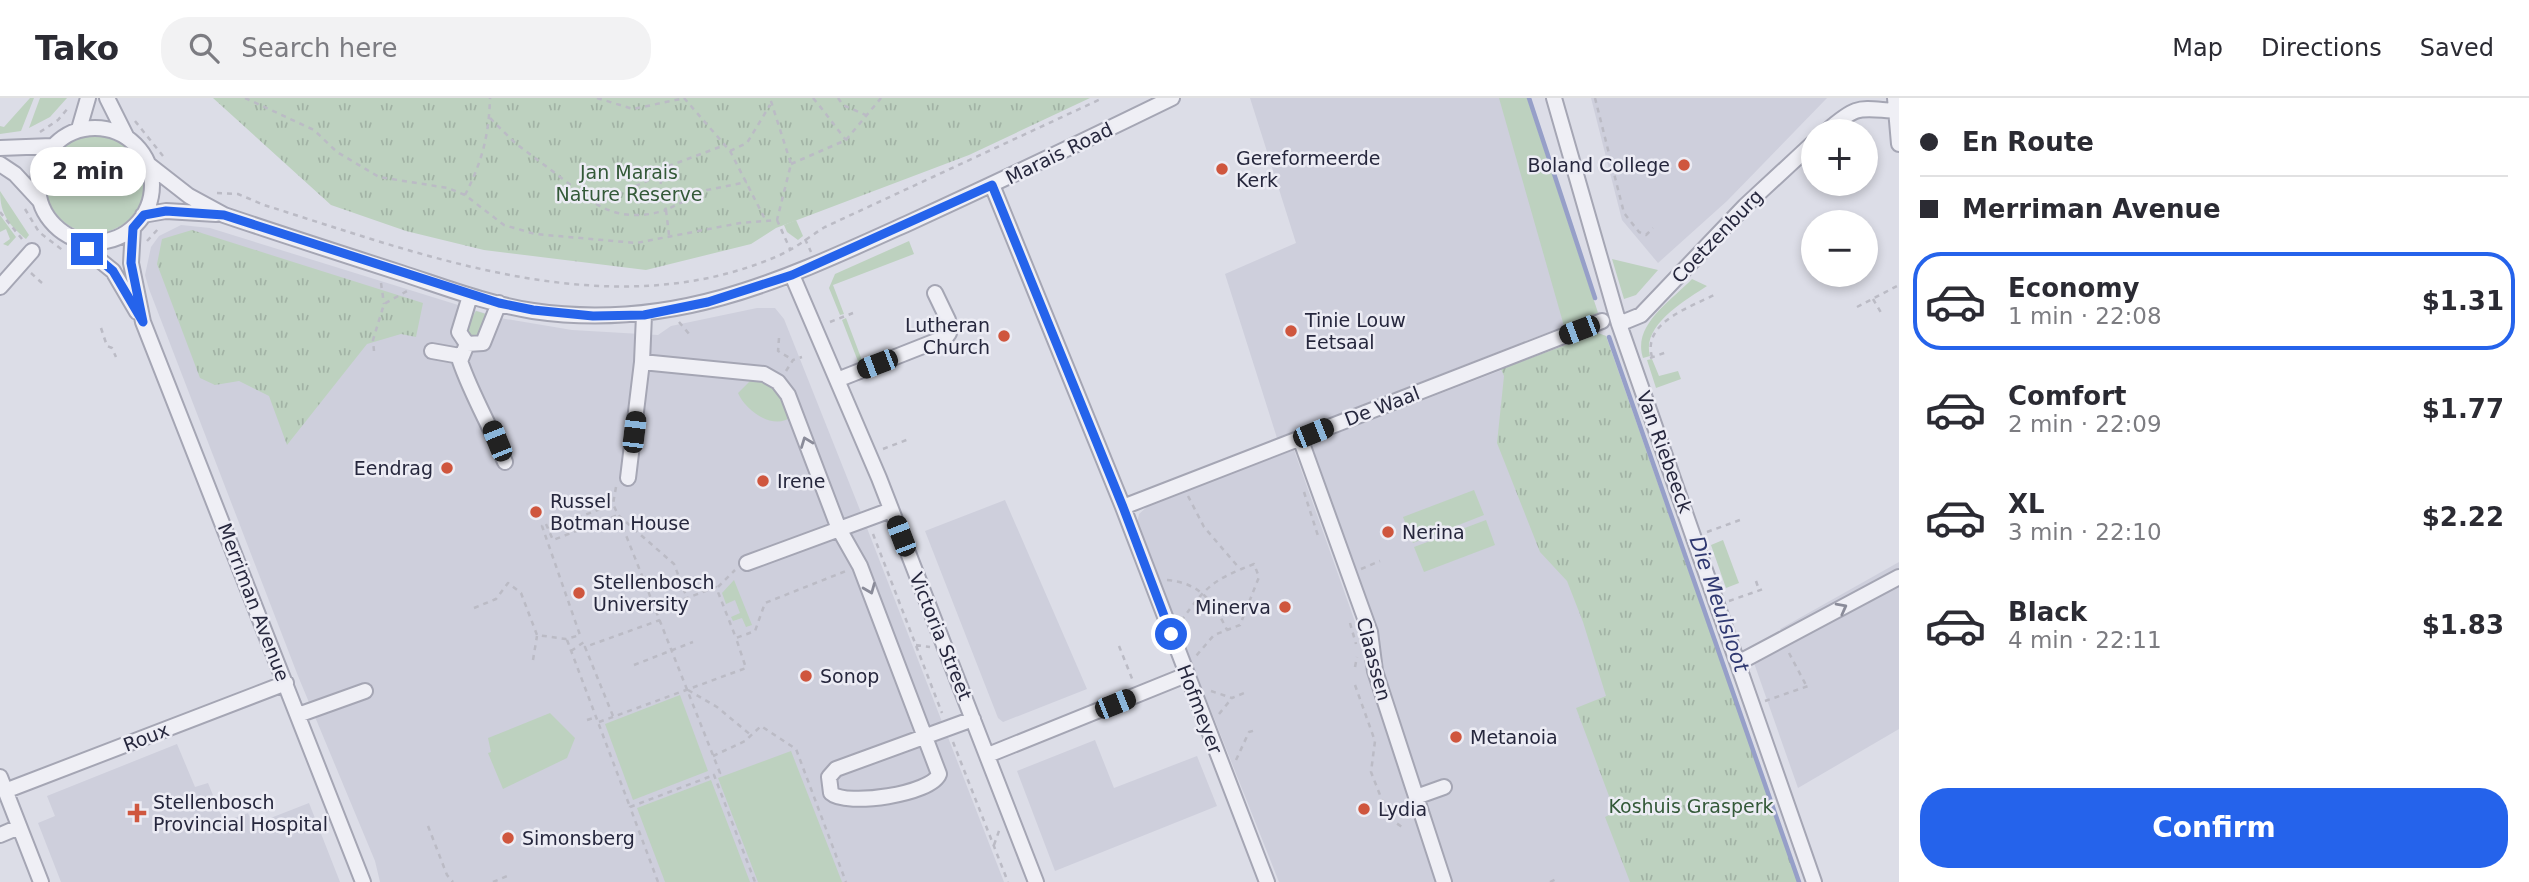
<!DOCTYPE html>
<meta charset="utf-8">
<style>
:root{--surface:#fff;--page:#f2f2f3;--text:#2b2b33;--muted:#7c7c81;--line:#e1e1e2;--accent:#2563eb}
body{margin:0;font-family:"DejaVu Sans",sans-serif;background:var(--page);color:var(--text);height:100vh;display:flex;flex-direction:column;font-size:26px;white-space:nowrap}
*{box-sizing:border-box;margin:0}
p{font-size:23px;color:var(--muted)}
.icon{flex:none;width:38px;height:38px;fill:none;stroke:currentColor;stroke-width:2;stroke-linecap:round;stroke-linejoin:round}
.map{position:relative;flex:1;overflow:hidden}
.drawer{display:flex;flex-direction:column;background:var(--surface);width:630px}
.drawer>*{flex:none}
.hud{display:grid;align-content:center;height:154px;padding:0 21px;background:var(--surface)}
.fabs{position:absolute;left:1801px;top:21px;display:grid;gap:14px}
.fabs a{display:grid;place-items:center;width:77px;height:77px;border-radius:50%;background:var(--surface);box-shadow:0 4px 10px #0003;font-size:35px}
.end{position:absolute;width:32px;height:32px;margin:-16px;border:9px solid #2563eb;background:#fff;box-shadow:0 0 0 4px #fff}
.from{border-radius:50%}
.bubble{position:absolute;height:49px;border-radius:24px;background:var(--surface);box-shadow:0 4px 10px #0003;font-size:23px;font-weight:600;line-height:49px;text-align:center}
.car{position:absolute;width:21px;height:42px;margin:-21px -10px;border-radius:9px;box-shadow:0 0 5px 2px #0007;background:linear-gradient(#222 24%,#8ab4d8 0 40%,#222 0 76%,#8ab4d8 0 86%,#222 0)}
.hud b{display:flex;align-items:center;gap:24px;height:66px;font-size:26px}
.hud b+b{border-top:2px solid var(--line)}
.hud i{width:18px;height:18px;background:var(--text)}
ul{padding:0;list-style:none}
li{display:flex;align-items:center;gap:21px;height:98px;margin:0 14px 10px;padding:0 7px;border:4px solid transparent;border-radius:28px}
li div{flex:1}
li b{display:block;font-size:26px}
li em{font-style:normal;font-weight:600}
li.active{border-color:var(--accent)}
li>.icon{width:63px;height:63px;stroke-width:1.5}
.cta{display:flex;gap:14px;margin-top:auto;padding:14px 21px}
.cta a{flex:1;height:80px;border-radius:28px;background:var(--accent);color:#fff;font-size:28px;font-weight:600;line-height:80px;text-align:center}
header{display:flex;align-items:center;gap:42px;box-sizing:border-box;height:98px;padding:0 35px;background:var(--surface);border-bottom:2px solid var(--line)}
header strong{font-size:33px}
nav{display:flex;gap:38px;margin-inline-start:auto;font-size:24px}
.search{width:490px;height:63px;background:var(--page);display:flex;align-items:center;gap:18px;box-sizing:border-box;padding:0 24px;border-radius:28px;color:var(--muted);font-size:26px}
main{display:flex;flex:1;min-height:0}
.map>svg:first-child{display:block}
</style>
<header>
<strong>Tako</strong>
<div class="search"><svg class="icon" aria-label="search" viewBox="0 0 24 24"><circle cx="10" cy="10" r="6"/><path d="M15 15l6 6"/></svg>Search here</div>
<nav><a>Map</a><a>Directions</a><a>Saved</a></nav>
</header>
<main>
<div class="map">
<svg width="1899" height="784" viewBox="0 0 1899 784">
<defs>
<pattern id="park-tufts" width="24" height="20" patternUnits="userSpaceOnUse" patternTransform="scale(1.75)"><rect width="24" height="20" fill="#bdd1bf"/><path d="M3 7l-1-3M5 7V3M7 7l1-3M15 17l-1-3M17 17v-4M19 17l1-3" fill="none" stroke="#a2b3a5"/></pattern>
</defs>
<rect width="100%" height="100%" fill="#dcdde7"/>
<path fill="#cecfdc" d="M 1250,0 L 1527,0 L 1598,215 L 1277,340 L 1225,176 L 1296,145 Z
M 1591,0 L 1827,0 L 1727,103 L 1658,165 L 1622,122 Z
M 181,127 L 210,130 L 500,220 L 572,232 L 658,237 L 671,228 L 757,210 L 775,210 L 784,221 L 860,412 L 1004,784 L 380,784 L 375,763 L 298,578 L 149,191 L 145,177 L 151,149 L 159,138 Z
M 1598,235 L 1606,238 L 1798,784 L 1452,784 L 1380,564 L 1380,544 L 1309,346 Z
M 1294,352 L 1365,552 L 1365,567 L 1435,784 L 1279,784 L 1137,426 L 1139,416 L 1149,407 Z
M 1005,402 L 1087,591 L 1003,624 L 998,620 L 925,433 Z
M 1899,464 L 1899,631 L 1798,690 L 1754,565 L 1788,547 L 1780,531 Z
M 1095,642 L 1114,690 L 1197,658 L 1217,708 L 1055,773 L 1017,673 Z
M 177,646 L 195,689 L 208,685 L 224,724 L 248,715 L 253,727 L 309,705 L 340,784 L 61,784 L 38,725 L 55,718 L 47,698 Z"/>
<path fill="#bdd1bf" d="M 30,0 L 34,0 L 21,33 L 0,36 L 0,28 L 4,29 Z
M 40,0 L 67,0 L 50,19 L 29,30 Z
M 1499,0 L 1527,0 L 1598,215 L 1564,228 Z
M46 86a49 49 0 1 1 98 0a49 49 0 1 1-98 0Z
M 0,93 L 29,137 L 26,141 C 9,127 0,116 0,93 Z
M 0,117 L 16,139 L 8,148 L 3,146 L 10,141 L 6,131 L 0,134 Z
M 796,122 L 803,138 L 798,142 L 787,134 L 784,127 Z
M 909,143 L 914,156 L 833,187 L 844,216 L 840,217 L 829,190 L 835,176 Z
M 1612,161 L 1658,172 L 1636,197 L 1624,201 Z
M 1692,181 L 1707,188 C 1686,202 1641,227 1650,258 L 1643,260 C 1632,227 1671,203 1692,181 Z
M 476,213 L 489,217 L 480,241 L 468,239 L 469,225 Z
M 846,220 L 863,265 L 859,266 L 842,222 Z
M 1652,261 L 1659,278 L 1678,273 L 1681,281 L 1656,290 L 1647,262 Z
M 752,281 C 775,285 782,298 792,318 C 774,334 745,312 738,295 Z
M 1474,392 L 1484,417 L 1413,445 L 1403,419 Z
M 1486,422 L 1495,447 L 1424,474 L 1414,449 Z
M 1723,442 L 1739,485 L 1726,490 L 1711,447 Z
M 734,482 L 752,527 L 746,529 L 742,520 L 733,523 L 731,519 L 740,515 L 735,502 L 726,506 L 722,495 Z
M 680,597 L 708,673 L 633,702 L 605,626 Z
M 550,615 L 575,640 L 567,660 L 503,691 L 488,655 L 491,654 L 488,640 Z
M 791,653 L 842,784 L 758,784 L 718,680 Z
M 711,682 L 750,784 L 665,784 L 637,710 Z"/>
<path fill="url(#park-tufts)" d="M 213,0 L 1090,0 L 969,57 L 776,130 L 751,146 L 646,172 L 484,152 L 406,133 L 331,107 Z
M 192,132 L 423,205 L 416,239 L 401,236 L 367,246 L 287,347 L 269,298 L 239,283 L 215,287 L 200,280 L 157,166 L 162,141 Z
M 1598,235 L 1606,238 L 1798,784 L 1630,784 L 1605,719 L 1615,714 L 1576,610 L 1606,598 L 1583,524 L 1567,483 L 1540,454 L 1497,345 L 1504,278 L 1501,271 Z"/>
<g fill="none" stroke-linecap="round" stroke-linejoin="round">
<path stroke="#969fc8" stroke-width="4.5" d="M 1529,0 L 1595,200
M 1609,239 L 1799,784"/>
<defs>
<path id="minor" d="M 107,0 L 126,38
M 1554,0 L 1619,226 L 1814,784
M 1895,0 L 1899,46
M38 87a57 57 0 1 1 114 0a57 57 0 1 1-114 0Z
M 79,31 L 88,0
M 1827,33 C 1859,5 1859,11 1899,13
M 0,50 L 52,48
M 0,66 L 15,76 L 39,102
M 148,66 L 189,98 L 224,117 C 283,137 342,156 401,175 C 444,189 488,206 533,213 C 677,234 787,180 913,123 C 1000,83 1086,42 1172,0
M 992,87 L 1123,409 L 1267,784
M 143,117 L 166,113 L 216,116
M 133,130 L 131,165 L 143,224 L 363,784
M 76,143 L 113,173 L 137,214
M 792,177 L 879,380 L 1036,784
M 0,189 L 32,153
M 470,198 L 459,234 L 467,246 L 483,245 L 499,205
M 1619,226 L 1641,217 L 1745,108 L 1813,45
M 467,246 L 460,263 C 472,298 491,329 505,364
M 432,253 L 460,258
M 642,264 L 764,276 L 778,284 L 788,297 L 839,431 L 860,468 L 939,676 C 932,696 846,709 831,695 L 829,679 L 836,671 L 973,621
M 837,282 L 946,239 L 949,235 L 948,222 L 935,195
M 1300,340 L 1370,534 L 1375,573 L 1444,784
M 628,380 L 642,264 L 644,217
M 1123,409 L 1602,223
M 747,465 L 891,412
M 1738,565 L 1899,479
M 298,617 L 365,593
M 988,657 L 1186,577
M 0,679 L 41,784
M 5,693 L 286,585
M 1416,699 L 1444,689
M 0,737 L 19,729"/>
</defs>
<use href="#minor" stroke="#a5a6b4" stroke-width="18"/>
<path stroke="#bbbbc5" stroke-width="2.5" stroke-dasharray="5 5" stroke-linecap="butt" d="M 245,0 L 314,32 L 337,54 L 379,79 L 448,90 L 465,97 L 504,127 L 535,136 L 636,145 L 740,125 L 777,122 L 791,66 L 770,0
M 597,0 L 633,11 L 685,0
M 684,0 L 730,53 L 766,123
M 813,0 C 825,14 834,27 846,42
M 838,0 L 843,7 L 868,18
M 1595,0 L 1624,115 L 1639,134 L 1646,137 L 1653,130
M 490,20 L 515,45 L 596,106 L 660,77
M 135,23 L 163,58
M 40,34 L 58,22 L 69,9
M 730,53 L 747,45 L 770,7
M 791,66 L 846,42 L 881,0
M 217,95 L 238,96 L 264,107 C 427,158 612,231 780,157 C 796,150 810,138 825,129 L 1103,0
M 465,97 C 482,64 489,37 490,0
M 596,106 C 618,119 642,120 666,112 L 659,90 L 666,69 L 725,47
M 25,111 L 39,134 L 65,154
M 0,114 L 22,141
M 777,122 L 790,151
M 669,137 L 666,112 L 707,92 L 747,84
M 805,141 L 811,154
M 147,143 L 159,130
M 31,175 L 42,185
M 381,185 L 384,206
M 1873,201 L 1883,218
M 1857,209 L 1899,187
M 679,224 L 690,237
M 830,224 L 853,215
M 101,230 L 107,248 L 112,250 L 116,259
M 779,240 L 778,253 L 793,262
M 374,253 L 373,242 L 384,206 L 407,193
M 1652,259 C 1642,224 1691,209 1716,196
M 1650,260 L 1667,254
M 786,273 L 793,262 L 802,259
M 883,351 L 909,341
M 616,389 L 613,406 L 618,417 L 674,466 L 687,500
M 1304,394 L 1319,441
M 1188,398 L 1204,429 L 1240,471
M 546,426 L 553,442 L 618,417 L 720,675 L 714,677 L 755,784
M 549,431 L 613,406
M 1707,434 L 1740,422
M 873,436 L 942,615
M 1361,471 L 1380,463
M 1167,482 C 1200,485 1213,503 1227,532
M 1756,483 L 1759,492
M 718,489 L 735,472
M 1729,503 L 1766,490
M 474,510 L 496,501 L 508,485 L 521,495 L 537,537 L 566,541 L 580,537 L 542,428 L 546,426
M 656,512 L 716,489 L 736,540 L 755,533 L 765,505 L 846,473
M 1181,523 C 1207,487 1213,482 1254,466 L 1259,479 L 1240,527 L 1214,537 L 1196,558
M 1350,525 L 1356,546
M 567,542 L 630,709
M 916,547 L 930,549
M 1119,548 L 1133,583
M 571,553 L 584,544 L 585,549
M 1789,555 L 1807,589
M 533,562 L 537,538
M 634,567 L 693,544
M 1355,569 L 1357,559
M 1355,587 L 1375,643 L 1371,674 L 1389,720 L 1402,729
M 688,592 L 717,609 L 752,638
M 1211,593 L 1232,600 L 1244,595
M 1765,603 L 1811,587
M 1219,616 L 1232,600
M 613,618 L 585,549 L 660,522
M 587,622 L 597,619
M 599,624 L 746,570 L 736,540
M 953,644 L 1008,784
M 713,658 L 745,643 L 761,628 L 796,651 L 846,784
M 1236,662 L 1249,634 L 1256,632
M 428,728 L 447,777 L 453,784
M 994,747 L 1000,730
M 493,784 L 507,778
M 658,784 L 630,709 L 714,677
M 1550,784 L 1556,781"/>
<use href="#minor" stroke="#efeff5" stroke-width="14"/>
</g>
<defs><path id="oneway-chevron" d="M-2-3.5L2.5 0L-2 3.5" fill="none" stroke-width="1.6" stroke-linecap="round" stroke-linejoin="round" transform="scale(1.75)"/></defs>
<g stroke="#8a8b99">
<use href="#oneway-chevron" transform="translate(806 344) rotate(-111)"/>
<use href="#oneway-chevron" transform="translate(870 491) rotate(68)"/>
<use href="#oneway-chevron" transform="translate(1842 510) rotate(-28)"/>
</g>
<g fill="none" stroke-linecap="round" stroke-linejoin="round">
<path stroke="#2563eb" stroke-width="9" d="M 87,151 L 113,173 L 143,224 L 131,165 L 133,130 L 144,117 L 166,113 L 224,117 L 499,205 L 533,212 L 593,218 L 644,217 L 708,204 L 792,177 L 992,87 L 1123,409 L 1171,536"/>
</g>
<g fill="#cf563e" stroke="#ececf4" stroke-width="2.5">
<circle cx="1684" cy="67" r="7"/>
<circle cx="1222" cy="71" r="7"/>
<circle cx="1291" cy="233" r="7"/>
<circle cx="1004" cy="238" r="7"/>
<circle cx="447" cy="370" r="7"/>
<circle cx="763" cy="383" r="7"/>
<circle cx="536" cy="414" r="7"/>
<circle cx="1388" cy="434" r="7"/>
<circle cx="579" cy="495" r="7"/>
<circle cx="1285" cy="509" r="7"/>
<circle cx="806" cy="578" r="7"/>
<circle cx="1456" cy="639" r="7"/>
<circle cx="1364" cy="711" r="7"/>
<path d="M133.5 704.5h7v7h7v7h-7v7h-7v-7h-7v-7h7z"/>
<circle cx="508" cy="740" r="7"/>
</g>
<g text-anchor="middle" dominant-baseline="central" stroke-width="5" stroke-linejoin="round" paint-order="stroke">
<g font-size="19" fill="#26273d" stroke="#ececf4">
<text transform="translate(1059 55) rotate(-26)">Marais Road</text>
<text transform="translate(1717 138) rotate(-46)">Coetzenburg</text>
<text transform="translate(1382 308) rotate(-21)">De Waal</text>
<text transform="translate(1665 354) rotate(70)">Van Riebeeck</text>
<text transform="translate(254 504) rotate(69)">Merriman Avenue</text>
<text transform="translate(941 538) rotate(68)">Victoria Street</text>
<text transform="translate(1374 561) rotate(75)">Claassen</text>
<text transform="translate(1200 611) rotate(69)">Hofmeyer</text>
<text transform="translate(146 639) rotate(-21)">Roux</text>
</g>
<g font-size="19" fill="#26273d" stroke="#ececf4" text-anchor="start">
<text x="1236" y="60">Gereformeerde<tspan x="1236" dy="22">Kerk</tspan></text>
<text x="1670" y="67" text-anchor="end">Boland College</text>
<text x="1305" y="222">Tinie Louw<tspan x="1305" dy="22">Eetsaal</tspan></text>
<text x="990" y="227" text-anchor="end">Lutheran<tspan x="990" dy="22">Church</tspan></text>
<text x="433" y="370" text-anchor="end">Eendrag</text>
<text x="777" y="383">Irene</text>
<text x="550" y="403">Russel<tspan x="550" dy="22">Botman House</tspan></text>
<text x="1402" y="434">Nerina</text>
<text x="593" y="484">Stellenbosch<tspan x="593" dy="22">University</tspan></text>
<text x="1271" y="509" text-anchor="end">Minerva</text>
<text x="820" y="578">Sonop</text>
<text x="1470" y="639">Metanoia</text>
<text x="153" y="704">Stellenbosch<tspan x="153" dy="22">Provincial Hospital</tspan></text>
<text x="1378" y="711">Lydia</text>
<text x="522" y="740">Simonsberg</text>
</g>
<g font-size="19" fill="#335938" stroke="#ececf4">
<text x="629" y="74">Jan Marais<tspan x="629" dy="22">Nature Reserve</tspan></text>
<text x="1691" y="708">Koshuis Grasperk</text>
</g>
<g font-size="21" font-style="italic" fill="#303971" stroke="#ececf4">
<text transform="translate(1719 506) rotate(71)">Die Meulsloot</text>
</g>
</g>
</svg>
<div class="fabs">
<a>+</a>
<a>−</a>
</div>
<i class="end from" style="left:1171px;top:536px"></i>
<i class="end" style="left:87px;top:151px"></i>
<div class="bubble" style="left:30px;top:49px;width:116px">2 min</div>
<i class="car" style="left:1579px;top:232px;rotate:249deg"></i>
<i class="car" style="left:877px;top:266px;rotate:249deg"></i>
<i class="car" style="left:634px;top:334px;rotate:7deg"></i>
<i class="car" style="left:1313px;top:335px;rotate:68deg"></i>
<i class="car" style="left:497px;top:343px;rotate:338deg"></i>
<i class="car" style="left:901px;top:438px;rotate:339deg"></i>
<i class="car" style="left:1115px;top:606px;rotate:68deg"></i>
</div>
<section class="drawer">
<div class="hud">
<b><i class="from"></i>En Route</b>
<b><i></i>Merriman Avenue</b>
</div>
<ul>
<li class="active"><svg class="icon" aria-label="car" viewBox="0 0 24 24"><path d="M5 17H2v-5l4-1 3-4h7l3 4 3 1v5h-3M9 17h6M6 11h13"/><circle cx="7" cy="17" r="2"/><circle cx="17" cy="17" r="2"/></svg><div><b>Economy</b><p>1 min · 22:08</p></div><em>$1.31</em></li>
<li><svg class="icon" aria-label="car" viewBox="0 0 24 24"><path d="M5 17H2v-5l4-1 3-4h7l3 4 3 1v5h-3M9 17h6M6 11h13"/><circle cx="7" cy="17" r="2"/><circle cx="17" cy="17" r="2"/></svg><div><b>Comfort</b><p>2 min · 22:09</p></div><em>$1.77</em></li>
<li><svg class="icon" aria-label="car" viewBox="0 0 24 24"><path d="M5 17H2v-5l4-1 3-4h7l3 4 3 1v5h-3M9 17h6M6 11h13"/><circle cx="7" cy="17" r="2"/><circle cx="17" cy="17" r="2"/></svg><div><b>XL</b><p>3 min · 22:10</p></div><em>$2.22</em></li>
<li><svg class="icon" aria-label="car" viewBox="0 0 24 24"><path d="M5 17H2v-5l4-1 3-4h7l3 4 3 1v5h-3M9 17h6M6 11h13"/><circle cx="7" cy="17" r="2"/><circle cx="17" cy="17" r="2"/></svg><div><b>Black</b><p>4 min · 22:11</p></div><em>$1.83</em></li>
</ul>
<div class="cta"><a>Confirm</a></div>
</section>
</main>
